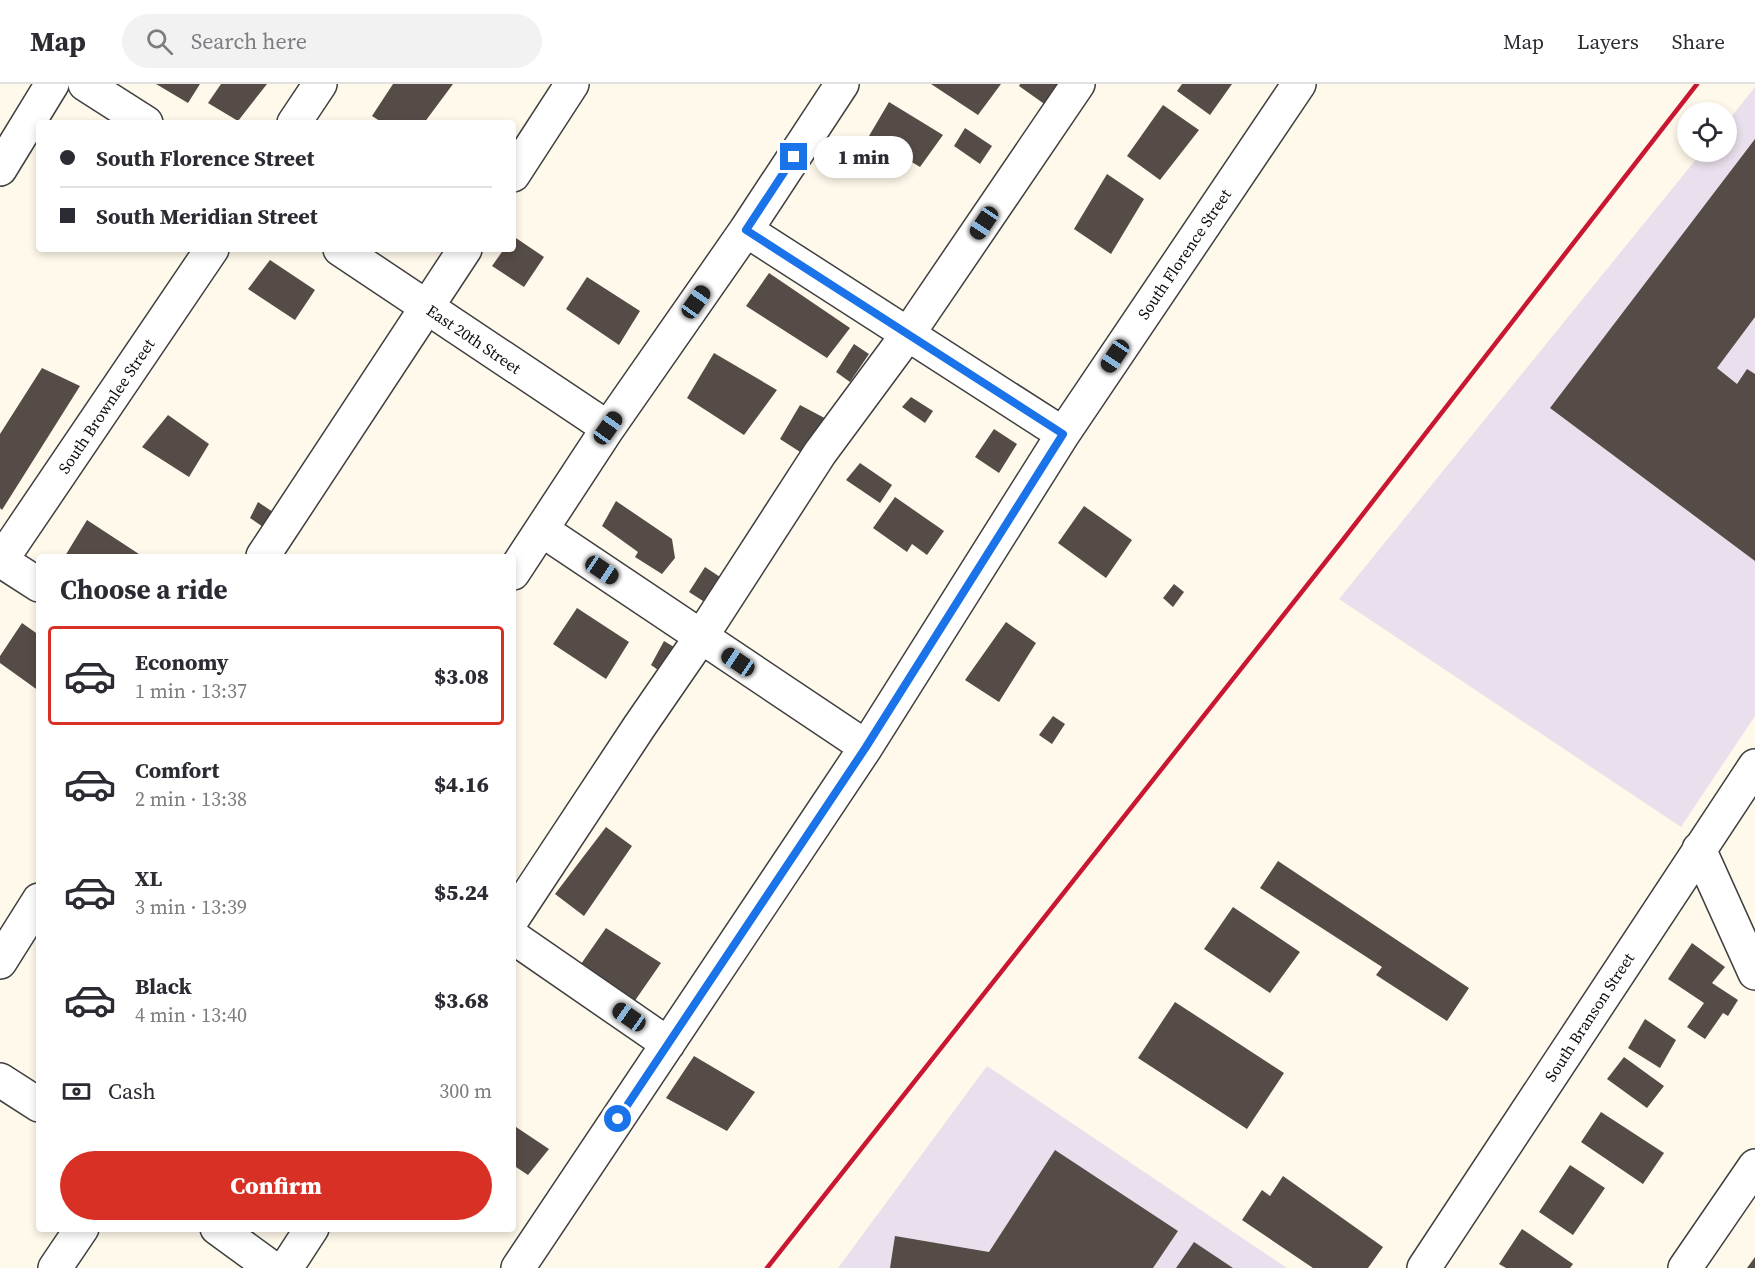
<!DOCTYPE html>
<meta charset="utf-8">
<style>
:root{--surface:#fff;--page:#f2f2f3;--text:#2b2b33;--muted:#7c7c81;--line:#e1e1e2;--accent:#d93025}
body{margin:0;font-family:"Source Serif 4",serif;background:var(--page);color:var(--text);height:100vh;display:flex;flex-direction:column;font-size:22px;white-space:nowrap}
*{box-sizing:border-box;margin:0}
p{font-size:20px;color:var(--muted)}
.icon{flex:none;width:33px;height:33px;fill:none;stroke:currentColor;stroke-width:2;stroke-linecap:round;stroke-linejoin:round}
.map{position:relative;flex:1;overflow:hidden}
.sheet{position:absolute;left:36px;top:470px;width:480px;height:678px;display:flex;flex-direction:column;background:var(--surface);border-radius:6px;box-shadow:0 3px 9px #0003}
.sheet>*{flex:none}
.banner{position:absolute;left:36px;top:36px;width:480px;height:132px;border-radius:6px;box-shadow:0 3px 9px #0003;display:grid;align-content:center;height:132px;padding:0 24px;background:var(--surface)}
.buttons{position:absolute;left:1677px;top:18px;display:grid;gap:12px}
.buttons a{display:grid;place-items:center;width:60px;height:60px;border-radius:50%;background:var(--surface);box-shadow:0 3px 9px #0003;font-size:30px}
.end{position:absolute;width:27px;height:27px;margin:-14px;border:8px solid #1a73e8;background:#fff;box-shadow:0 0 0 3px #fff}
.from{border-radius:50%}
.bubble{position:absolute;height:42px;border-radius:21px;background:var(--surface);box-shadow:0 3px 9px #0003;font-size:20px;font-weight:800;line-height:42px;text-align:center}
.car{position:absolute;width:18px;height:36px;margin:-18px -9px;border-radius:8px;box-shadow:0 0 4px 2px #0007;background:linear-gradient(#222 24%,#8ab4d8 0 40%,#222 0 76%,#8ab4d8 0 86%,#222 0)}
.banner b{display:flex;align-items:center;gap:21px;height:57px;font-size:22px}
.banner b+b{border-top:2px solid var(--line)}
.banner i{width:15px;height:15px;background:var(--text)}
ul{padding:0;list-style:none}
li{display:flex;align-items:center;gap:18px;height:99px;margin:0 12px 9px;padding:0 12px;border:3px solid transparent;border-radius:6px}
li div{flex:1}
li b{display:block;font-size:22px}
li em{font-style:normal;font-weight:800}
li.on{border-color:var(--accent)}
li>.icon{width:54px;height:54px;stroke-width:1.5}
h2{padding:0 24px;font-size:27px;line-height:72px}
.pay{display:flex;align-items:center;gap:15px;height:66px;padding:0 24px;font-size:22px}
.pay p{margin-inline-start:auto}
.button{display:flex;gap:12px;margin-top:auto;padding:12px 24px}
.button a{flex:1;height:69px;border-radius:36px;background:var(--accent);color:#fff;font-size:24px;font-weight:800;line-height:69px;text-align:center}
header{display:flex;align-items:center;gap:36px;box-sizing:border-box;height:84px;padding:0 30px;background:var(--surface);border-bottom:2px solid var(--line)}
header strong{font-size:28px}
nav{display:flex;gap:33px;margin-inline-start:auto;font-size:21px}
.search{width:420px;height:54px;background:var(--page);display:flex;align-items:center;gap:15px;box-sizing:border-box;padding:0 21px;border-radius:33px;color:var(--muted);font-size:22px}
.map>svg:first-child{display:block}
</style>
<header>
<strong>Map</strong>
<div class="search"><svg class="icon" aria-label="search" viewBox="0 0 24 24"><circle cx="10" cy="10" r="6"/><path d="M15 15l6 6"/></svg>Search here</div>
<nav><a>Map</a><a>Layers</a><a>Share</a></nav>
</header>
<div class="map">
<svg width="1755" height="1184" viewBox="0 0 1755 1184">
<rect width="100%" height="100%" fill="#fff9eb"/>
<path fill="#eadfec" d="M 1755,3 L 1755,632 L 1681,743 L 1339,515 L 1702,68 L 1726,68 L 1727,38 Z
M 987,982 L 1287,1184 L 838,1184 Z"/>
<path fill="#564c47" d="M 156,0 L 200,0 L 188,19 Z
M 221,0 L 267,0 L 238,37 L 208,19 Z
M 393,0 L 453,0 L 424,39 L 383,39 L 372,32 Z
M 931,0 L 1001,0 L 978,31 Z
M 1020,0 L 1068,0 L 1050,24 L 1019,2 Z
M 1182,0 L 1232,0 L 1210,31 L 1177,7 Z
M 889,18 L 943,51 L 920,83 L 869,52 Z
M 1163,21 L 1199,46 L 1160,96 L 1127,72 Z
M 965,44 L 992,62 L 980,80 L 954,62 Z
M 1755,55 L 1755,233 L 1717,284 L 1737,300 L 1747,285 L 1755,290 L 1755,477 L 1550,324 Z
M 1107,90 L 1144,115 L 1111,170 L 1074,145 Z
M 513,152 L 544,173 L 524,203 L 492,182 L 504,165 L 513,165 Z
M 270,176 L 315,206 L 295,236 L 248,205 Z
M 769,189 L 850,244 L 827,274 L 746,222 Z
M 587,193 L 640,227 L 619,261 L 566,225 Z
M 854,260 L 869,270 L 850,298 L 836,288 Z
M 714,269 L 777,306 L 744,351 L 687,314 Z
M 42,284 L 80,302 L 2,426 L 0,424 L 0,350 Z
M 911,313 L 933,327 L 925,339 L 902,323 Z
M 800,321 L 834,339 L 811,375 L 780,355 Z
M 168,331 L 209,360 L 189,393 L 142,363 Z
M 994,345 L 1017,360 L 999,389 L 975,373 Z
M 860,379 L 892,401 L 880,419 L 846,396 Z
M 895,413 L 944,447 L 927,471 L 912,460 L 907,468 L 873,444 Z
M 616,417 L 672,455 L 675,474 L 662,490 L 635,473 L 638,468 L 602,442 Z
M 258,418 L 279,432 L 269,447 L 250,434 Z
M 1084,422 L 1132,456 L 1106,494 L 1058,459 Z
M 87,436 L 142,472 L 65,472 Z
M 705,483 L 729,499 L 714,524 L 689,508 Z
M 1174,500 L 1184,508 L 1173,523 L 1163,514 Z
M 577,524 L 629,558 L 606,595 L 553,560 Z
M 1006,538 L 1036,559 L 999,618 L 965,596 Z
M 22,539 L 39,551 L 39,607 L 0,579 L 0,572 Z
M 664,557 L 684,569 L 668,593 L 651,581 Z
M 1053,632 L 1065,640 L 1052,660 L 1039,651 Z
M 606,743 L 632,762 L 584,832 L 555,810 Z
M 1278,777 L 1469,904 L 1447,937 L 1376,891 L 1382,883 L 1260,804 Z
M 1233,823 L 1300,868 L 1270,909 L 1204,865 Z
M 606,844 L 661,879 L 634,918 L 581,880 Z
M 1692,859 L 1725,883 L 1712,899 L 1738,916 L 1728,932 L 1723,929 L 1705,955 L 1687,943 L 1704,919 L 1668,895 Z
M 1175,918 L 1284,989 L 1247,1045 L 1138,974 Z
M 1645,935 L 1676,956 L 1660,984 L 1628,964 Z
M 694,972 L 755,1008 L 727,1047 L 666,1014 Z
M 1624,973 L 1664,1002 L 1647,1024 L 1607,995 Z
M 1601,1028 L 1664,1069 L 1643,1100 L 1581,1058 Z
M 513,1041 L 549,1065 L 528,1091 L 513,1081 Z
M 1055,1066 L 1178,1147 L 1153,1184 L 890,1184 L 895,1152 L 989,1168 Z
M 1570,1081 L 1605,1104 L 1573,1151 L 1539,1128 Z
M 1283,1092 L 1383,1163 L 1368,1184 L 1313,1184 L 1242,1136 L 1262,1106 L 1270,1112 Z
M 1522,1145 L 1573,1180 L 1570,1184 L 1506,1184 L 1499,1180 Z
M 1194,1158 L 1233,1184 L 1176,1184 Z
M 1755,1173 L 1755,1184 L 1747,1184 Z"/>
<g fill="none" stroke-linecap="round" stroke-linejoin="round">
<defs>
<path id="minor" d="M 85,0 L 146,39
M 294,39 L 320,0
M 0,85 L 52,0
M 513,91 L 572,0
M 746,146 L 1063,350
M 340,165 L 608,344
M 542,446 L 866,663
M 263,472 L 465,165
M 0,476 L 39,501
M 0,478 L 212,165
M 513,489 L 608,344 L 746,146 L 842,0
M 1699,765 L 1755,889
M 513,834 L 639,643 L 701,553 L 820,369 L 908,250 L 1078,0
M 513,853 L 668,960
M 0,878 L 39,816
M 0,996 L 39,1021
M 217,1144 L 272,1184
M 55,1184 L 82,1144
M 286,1184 L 312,1144
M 518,1184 L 866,663 L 1063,350 L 1299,0
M 1424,1184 L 1755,682
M 1685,1184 L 1755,1082"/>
</defs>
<use href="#minor" stroke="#3f3f3f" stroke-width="36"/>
<use href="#minor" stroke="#fff" stroke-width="33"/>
<path stroke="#ca1731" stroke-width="4.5" d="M 767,1184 L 1342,457 L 1697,0"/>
</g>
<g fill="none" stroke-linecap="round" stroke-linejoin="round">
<path stroke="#1a73e8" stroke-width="8" d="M 618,1035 L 866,663 L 1063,350 L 746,146 L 794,73"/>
</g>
<g text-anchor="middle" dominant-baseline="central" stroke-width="6" stroke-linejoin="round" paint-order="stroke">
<g font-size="16" fill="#0c0c0c" stroke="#fff">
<text transform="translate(1184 170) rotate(-56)">South Florence Street</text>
<text transform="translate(474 255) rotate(34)">East 20th Street</text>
<text transform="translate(106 322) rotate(-56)">South Brownlee Street</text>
<text transform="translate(1589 933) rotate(-57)">South Branson Street</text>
</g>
</g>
</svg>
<div class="buttons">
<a><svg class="icon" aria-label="locate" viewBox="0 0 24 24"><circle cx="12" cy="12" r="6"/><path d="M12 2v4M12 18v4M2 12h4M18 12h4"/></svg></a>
</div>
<i class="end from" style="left:618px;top:1035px"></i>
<i class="end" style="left:794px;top:73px"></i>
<div class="bubble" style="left:814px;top:52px;width:99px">1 min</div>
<i class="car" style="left:984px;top:139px;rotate:214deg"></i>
<i class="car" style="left:696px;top:218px;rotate:35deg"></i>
<i class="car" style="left:1115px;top:272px;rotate:214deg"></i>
<i class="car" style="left:608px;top:344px;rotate:35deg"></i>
<i class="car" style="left:602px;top:486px;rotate:124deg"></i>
<i class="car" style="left:738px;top:578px;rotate:304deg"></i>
<i class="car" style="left:629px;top:933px;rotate:305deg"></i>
<div class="banner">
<b><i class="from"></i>South Florence Street</b>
<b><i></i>South Meridian Street</b>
</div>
<section class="sheet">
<h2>Choose a ride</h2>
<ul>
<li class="on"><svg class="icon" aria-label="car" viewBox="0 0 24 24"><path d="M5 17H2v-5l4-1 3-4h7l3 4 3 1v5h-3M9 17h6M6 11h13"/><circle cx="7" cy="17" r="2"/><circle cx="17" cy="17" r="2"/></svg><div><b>Economy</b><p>1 min · 13:37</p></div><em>$3.08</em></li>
<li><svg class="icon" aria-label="car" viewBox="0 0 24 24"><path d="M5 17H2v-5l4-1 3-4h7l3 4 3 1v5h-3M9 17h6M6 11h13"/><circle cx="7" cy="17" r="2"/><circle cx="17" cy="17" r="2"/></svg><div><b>Comfort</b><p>2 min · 13:38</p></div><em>$4.16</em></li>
<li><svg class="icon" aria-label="car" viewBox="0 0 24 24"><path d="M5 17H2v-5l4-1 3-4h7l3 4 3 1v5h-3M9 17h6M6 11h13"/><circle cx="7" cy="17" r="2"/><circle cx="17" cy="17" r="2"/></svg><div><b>XL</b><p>3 min · 13:39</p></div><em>$5.24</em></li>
<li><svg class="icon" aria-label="car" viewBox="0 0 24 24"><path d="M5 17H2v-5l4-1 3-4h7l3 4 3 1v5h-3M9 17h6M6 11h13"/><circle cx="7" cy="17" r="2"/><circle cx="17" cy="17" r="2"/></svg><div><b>Black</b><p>4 min · 13:40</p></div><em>$3.68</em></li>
</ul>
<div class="pay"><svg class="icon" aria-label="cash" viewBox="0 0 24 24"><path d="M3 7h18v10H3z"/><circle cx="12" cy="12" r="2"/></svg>Cash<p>300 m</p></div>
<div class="button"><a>Confirm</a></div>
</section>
</div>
